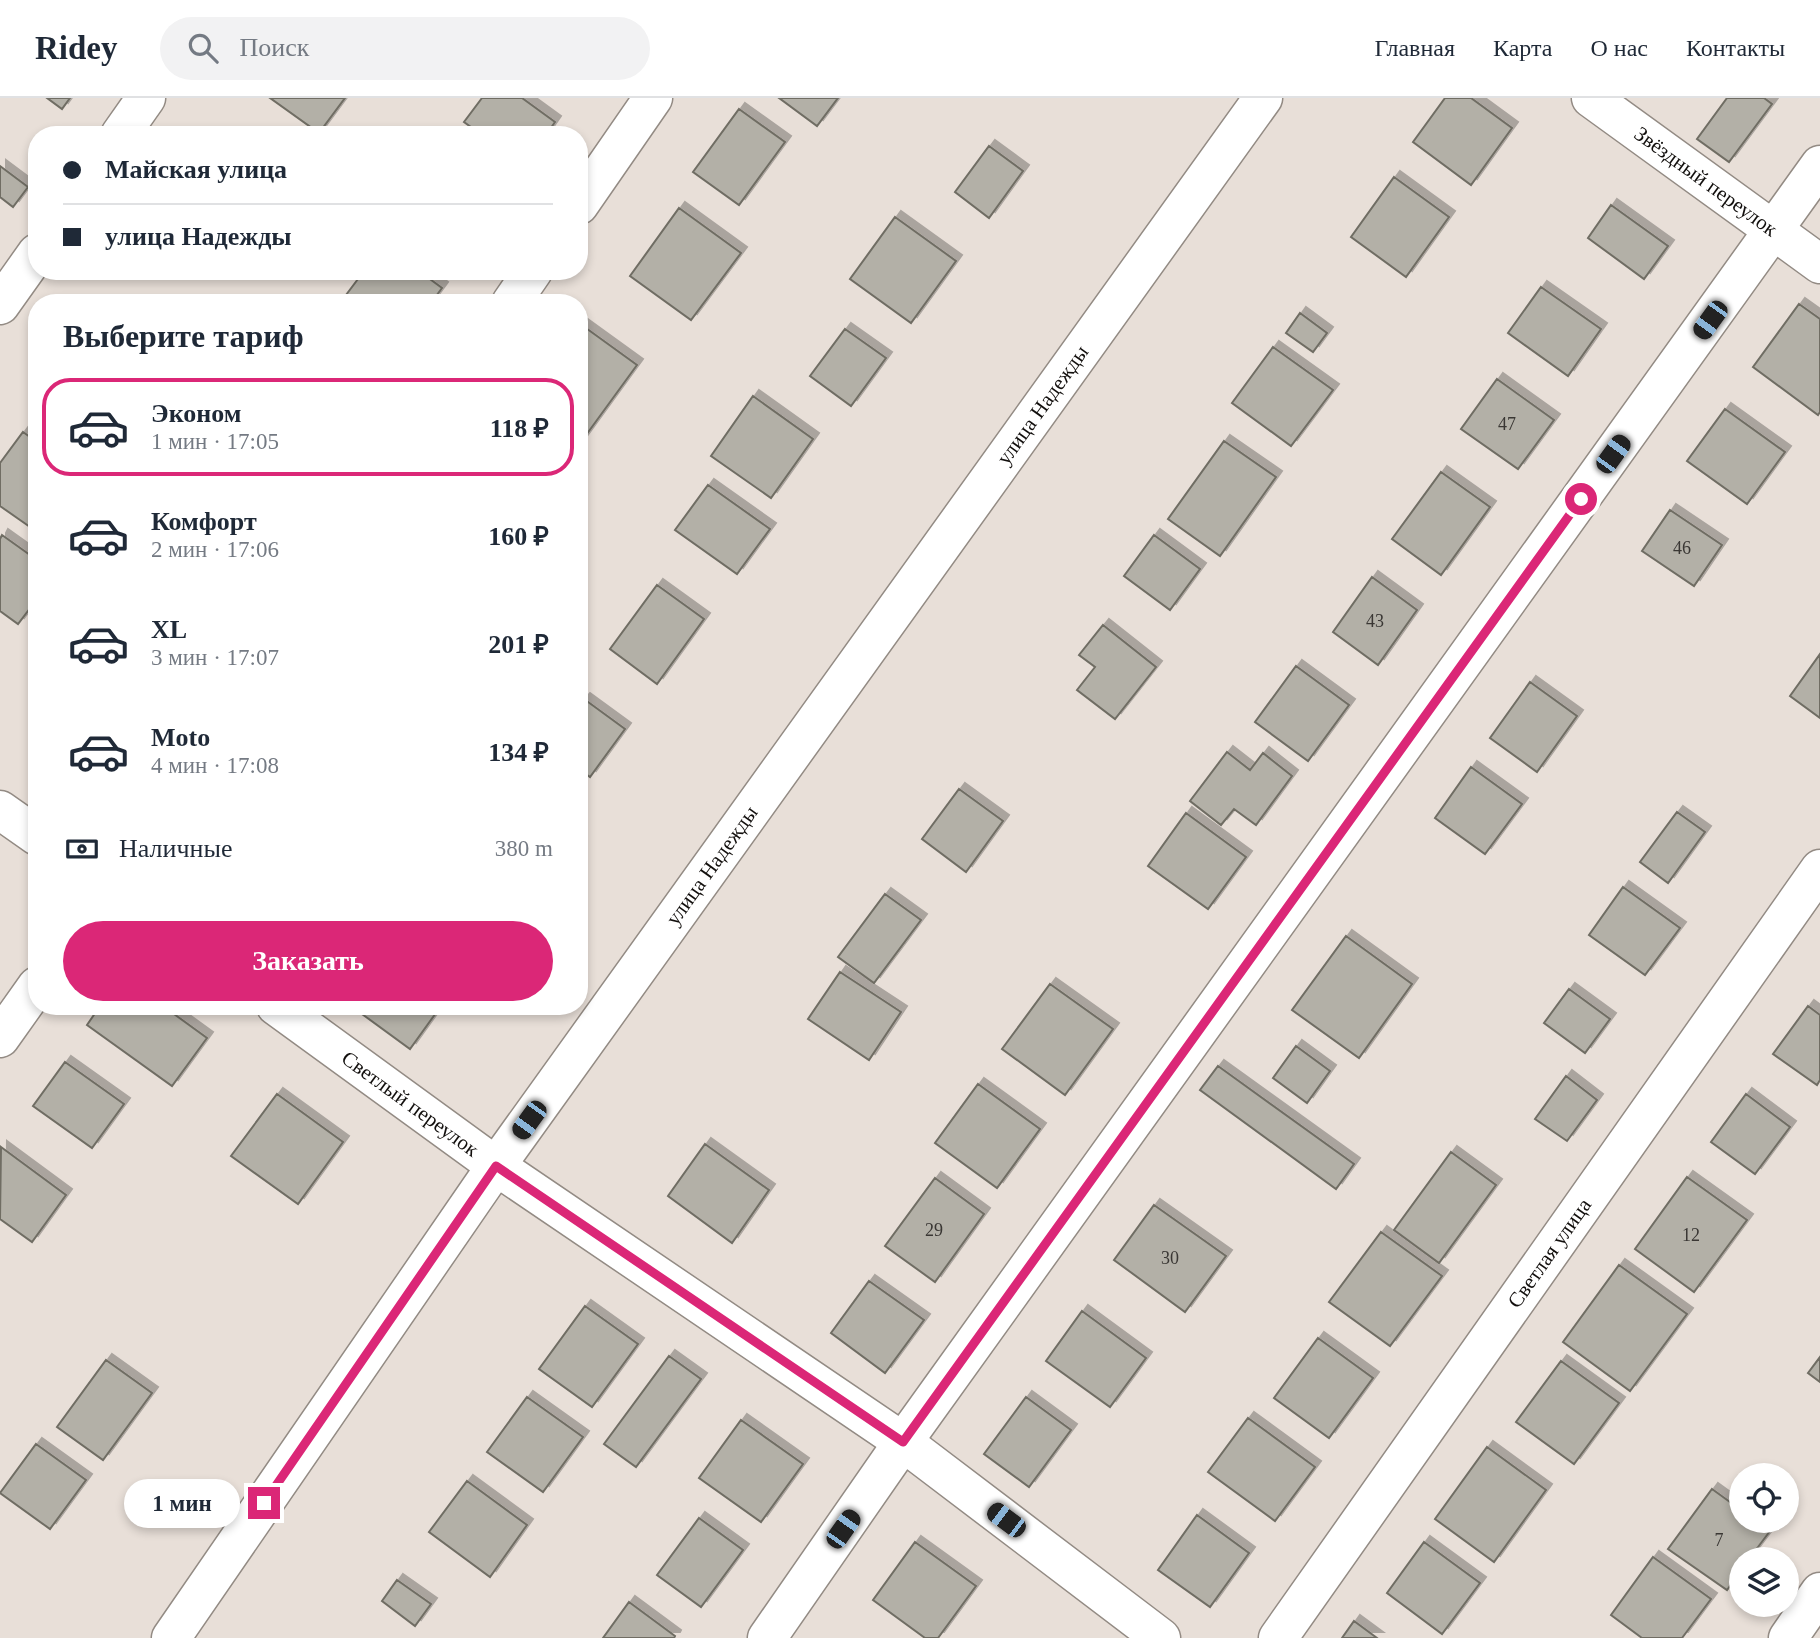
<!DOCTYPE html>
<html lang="ru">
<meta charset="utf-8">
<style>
:root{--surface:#fff;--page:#f2f2f3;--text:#1f2937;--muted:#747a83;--line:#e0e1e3;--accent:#db2777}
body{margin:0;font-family:"Times New Roman",serif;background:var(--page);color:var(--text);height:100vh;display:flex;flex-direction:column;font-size:26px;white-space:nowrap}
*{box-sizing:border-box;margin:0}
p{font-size:23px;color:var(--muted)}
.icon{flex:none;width:38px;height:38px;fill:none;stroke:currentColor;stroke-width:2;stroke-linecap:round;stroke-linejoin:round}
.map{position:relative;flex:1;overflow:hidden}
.sheet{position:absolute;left:28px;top:196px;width:560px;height:721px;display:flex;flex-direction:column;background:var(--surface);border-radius:28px;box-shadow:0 4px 10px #0003}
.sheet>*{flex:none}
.banner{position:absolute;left:28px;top:28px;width:560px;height:154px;border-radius:28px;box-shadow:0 4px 10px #0003;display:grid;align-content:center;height:154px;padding:0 35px;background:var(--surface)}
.buttons{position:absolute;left:1729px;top:1365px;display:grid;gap:14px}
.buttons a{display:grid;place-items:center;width:70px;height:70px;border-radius:50%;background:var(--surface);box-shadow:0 4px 10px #0003;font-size:35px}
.end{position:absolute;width:32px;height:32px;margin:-16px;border:9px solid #db2777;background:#fff;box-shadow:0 0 0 4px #fff}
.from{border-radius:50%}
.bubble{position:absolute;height:49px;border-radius:24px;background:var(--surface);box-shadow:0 4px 10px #0003;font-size:23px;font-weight:800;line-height:49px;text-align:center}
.car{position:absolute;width:21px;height:42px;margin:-21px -10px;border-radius:9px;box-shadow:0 0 5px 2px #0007;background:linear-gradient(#222 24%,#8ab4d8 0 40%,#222 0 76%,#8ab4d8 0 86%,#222 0)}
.banner b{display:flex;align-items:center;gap:24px;height:66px;font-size:26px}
.banner b+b{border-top:2px solid var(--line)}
.banner i{width:18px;height:18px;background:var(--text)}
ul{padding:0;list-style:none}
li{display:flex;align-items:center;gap:21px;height:98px;margin:0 14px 10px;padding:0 21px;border:4px solid transparent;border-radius:28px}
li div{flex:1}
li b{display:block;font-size:26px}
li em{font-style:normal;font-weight:800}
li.selected{border-color:var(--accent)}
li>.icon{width:63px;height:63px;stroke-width:1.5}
h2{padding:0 35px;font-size:32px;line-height:84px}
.pay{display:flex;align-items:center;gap:18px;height:77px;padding:0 35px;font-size:26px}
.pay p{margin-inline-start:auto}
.button{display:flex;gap:14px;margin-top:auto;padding:14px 35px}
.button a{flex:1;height:80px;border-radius:42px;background:var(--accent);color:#fff;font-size:28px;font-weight:800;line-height:80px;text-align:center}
header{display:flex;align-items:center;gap:42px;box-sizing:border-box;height:98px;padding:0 35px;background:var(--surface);border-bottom:2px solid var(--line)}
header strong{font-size:33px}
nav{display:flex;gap:38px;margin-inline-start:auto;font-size:24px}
.search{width:490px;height:63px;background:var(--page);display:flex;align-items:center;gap:18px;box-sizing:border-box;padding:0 24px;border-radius:38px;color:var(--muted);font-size:26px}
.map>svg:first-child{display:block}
</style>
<header>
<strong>Ridey</strong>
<div class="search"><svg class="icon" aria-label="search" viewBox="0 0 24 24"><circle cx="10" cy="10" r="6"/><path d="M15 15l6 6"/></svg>Поиск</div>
<nav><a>Главная</a><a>Карта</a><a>О нас</a><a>Контакты</a></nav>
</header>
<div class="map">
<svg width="1820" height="1540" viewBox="0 0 1820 1540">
<defs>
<filter id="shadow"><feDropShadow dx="6" dy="-6" stdDeviation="0" flood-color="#0004"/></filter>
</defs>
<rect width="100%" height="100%" fill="#e8dfd8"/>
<path fill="#b3b0a7" stroke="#6f6d64" stroke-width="2" filter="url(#shadow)" d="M 47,0 L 70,0 L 62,11 Z
M 270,0 L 345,0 L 319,35 Z
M 482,0 L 522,0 L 555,24 L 546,37 L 482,37 L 464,24 Z
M 779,0 L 838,0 L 817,28 Z
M 1445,0 L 1471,0 L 1512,30 L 1471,87 L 1413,44 Z
M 1727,0 L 1764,0 L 1772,6 L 1729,64 L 1697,41 Z
M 739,11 L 785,44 L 739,107 L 693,74 Z
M 989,48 L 1023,73 L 989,120 L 955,94 Z
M 0,68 L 28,89 L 13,109 L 0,99 Z
M 1394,79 L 1449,119 L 1406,179 L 1351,139 Z
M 1611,107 L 1668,148 L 1644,181 L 1588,140 Z
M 679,110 L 741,155 L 691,222 L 630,178 Z
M 895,119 L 956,163 L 911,225 L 850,181 Z
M 364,173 L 419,173 L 442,190 L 431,205 L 357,205 L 346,197 Z
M 1541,189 L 1601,231 L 1568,278 L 1508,235 Z
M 1799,206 L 1820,221 L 1820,314 L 1818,317 L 1753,269 Z
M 1300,215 L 1327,235 L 1313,254 L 1286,235 Z
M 579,225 L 637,267 L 581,344 L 579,343 Z
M 845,231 L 886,260 L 851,308 L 810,278 Z
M 1273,249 L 1333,292 L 1291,348 L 1232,305 Z
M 1497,281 L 1554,322 L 1518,371 L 1461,331 Z
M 753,298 L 813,341 L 771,400 L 711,358 Z
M 1725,311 L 1785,354 L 1747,406 L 1687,363 Z
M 23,334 L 37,344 L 37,421 L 30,429 L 0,408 L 0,365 Z
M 1224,343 L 1276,379 L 1220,458 L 1168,421 Z
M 1441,374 L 1490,409 L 1441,477 L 1392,441 Z
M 708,387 L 770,431 L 737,476 L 675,432 Z
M 1670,412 L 1722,447 L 1694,488 L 1642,453 Z
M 2,437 L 37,462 L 37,501 L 18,526 L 0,513 L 0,441 Z
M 1154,437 L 1200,471 L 1170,512 L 1124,478 Z
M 1372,479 L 1417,512 L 1378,567 L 1333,534 Z
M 657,487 L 704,521 L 657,586 L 610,551 Z
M 1103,527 L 1156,569 L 1115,621 L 1077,592 L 1095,569 L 1079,557 Z
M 1820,556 L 1820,620 L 1790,598 Z
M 1296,568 L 1349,607 L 1308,663 L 1255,624 Z
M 1530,584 L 1577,618 L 1537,674 L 1490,640 Z
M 584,601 L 625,631 L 590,679 L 579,671 L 579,607 Z
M 1227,654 L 1250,672 L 1263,655 L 1292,678 L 1256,727 L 1234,711 L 1221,727 L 1190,703 Z
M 1471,669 L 1522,706 L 1485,756 L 1435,720 Z
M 959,691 L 1003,723 L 966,774 L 922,741 Z
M 1677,714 L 1705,734 L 1668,785 L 1640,764 Z
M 1186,715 L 1246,759 L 1208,811 L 1148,768 Z
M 1623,789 L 1680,830 L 1645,877 L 1589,837 Z
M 885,796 L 921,822 L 874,885 L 838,859 Z
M 1346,838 L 1412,886 L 1359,960 L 1292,912 Z
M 840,874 L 901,914 L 869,962 L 808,921 Z
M 1050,886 L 1113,931 L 1065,997 L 1002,951 Z
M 1569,891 L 1610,921 L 1585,955 L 1544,925 Z
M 100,908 L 163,908 L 207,940 L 172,988 L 87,927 Z
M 351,908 L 441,908 L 410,951 Z
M 1808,908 L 1820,917 L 1820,982 L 1817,987 L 1773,956 Z
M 1296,948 L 1330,973 L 1307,1005 L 1273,980 Z
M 65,964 L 124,1006 L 92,1050 L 33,1008 Z
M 1218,968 L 1354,1066 L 1336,1091 L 1200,992 Z
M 1566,978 L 1597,1002 L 1567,1043 L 1535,1021 Z
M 978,986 L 1040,1031 L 997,1090 L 935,1045 Z
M 277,996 L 343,1044 L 298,1106 L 231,1058 Z
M 1746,996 L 1790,1029 L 1755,1076 L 1711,1044 Z
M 705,1046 L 769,1092 L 732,1145 L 668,1098 Z
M 1,1049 L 66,1097 L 32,1144 L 0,1121 Z
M 1451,1054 L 1496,1087 L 1439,1165 L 1394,1132 Z
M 1687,1079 L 1747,1122 L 1694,1194 L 1635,1151 Z
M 935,1080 L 984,1116 L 935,1184 L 885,1148 Z
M 1154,1107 L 1226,1158 L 1185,1214 L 1114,1162 Z
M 1381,1134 L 1442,1178 L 1390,1248 L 1329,1204 Z
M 1619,1167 L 1687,1216 L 1630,1293 L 1563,1244 Z
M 869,1183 L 924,1222 L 885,1275 L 831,1235 Z
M 585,1208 L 638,1246 L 592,1309 L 539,1271 Z
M 1082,1213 L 1146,1260 L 1110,1309 L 1046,1263 Z
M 1318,1240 L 1373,1280 L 1329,1340 L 1274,1300 Z
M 669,1258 L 701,1281 L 636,1369 L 604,1346 Z
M 1820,1259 L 1820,1284 L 1808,1275 Z
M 106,1262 L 152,1295 L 103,1362 L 57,1329 Z
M 1561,1263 L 1619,1305 L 1574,1366 L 1516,1324 Z
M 527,1299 L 583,1339 L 543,1394 L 487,1354 Z
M 1026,1299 L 1071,1332 L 1029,1389 L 984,1356 Z
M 1248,1320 L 1315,1369 L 1275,1423 L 1208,1374 Z
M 741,1322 L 803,1366 L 761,1424 L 699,1380 Z
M 36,1346 L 86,1382 L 50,1431 L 0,1395 Z
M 1487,1349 L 1546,1392 L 1494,1464 L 1435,1421 Z
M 467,1383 L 527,1427 L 490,1479 L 429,1434 Z
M 1712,1391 L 1741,1412 L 1741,1423 L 1756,1423 L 1770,1433 L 1749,1461 L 1741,1461 L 1741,1473 L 1727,1492 L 1668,1451 Z
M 1197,1417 L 1249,1455 L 1210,1509 L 1158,1472 Z
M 699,1420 L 743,1452 L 701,1509 L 657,1477 Z
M 915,1444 L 976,1488 L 938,1540 L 925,1540 L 873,1502 Z
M 1424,1444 L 1480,1485 L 1442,1536 L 1387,1495 Z
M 1653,1459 L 1711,1501 L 1682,1540 L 1642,1540 L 1611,1517 Z
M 397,1482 L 431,1506 L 415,1528 L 382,1503 Z
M 629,1504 L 675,1538 L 674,1540 L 603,1540 Z
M 1354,1523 L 1377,1540 L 1342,1540 Z"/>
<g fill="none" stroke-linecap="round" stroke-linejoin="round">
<defs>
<g id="street">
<path id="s1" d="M 1591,0 L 1820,166"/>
<path d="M 120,37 L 146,0"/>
<path d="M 579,107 L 653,0"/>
<path d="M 511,205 L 533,173"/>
<path d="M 0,207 L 37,155"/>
<path d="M 0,712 L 37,738"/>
<path id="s2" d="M 276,908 L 496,1068 L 903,1344 L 1161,1540"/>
<path d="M 0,940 L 37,888"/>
<path id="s3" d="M 171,1540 L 496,1068 L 1263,0"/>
<path d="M 767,1540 L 903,1344 L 1820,67"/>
<path id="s4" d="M 1278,1540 L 1820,771"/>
<path d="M 1788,1540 L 1820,1494"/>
</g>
</defs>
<use href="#street" stroke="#938b84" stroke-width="41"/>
<use href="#street" stroke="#fff" stroke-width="38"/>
</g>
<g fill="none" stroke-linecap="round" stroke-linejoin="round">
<path stroke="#db2777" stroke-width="9" d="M 264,1405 L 496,1068 L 903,1344 L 1581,401"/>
</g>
<g text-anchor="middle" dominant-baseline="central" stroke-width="5" stroke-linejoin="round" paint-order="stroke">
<g font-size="18" fill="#3a3734">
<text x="1507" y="326">47</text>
<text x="1682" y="450">46</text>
<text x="1375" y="523">43</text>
<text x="934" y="1132">29</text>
<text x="1691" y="1137">12</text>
<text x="1170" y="1160">30</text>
<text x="1719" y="1442">7</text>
</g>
<g font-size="21" fill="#120f0d" stroke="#fff">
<text stroke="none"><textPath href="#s1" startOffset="142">Звёздный переулок</textPath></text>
<text stroke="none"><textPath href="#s3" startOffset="1510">улица Надежды</textPath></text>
<text stroke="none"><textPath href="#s3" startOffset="943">улица Надежды</textPath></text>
<text stroke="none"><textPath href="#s2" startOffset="166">Светлый переулок</textPath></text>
<text stroke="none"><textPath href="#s4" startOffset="471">Светлая улица</textPath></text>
</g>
</g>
</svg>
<div class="buttons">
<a><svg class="icon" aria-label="locate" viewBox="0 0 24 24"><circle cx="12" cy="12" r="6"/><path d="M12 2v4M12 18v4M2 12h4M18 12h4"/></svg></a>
<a><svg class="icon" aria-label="layers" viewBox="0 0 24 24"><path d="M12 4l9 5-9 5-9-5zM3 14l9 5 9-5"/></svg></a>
</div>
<i class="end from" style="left:1581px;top:401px"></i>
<i class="end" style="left:264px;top:1405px"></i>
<div class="bubble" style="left:124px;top:1381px;width:116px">1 мин</div>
<i class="car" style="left:1710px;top:222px;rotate:216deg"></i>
<i class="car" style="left:1613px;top:356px;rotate:36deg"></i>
<i class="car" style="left:529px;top:1022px;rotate:216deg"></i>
<i class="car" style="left:1006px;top:1422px;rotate:307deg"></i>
<i class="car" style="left:843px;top:1431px;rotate:35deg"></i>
<div class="banner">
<b><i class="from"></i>Майская улица</b>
<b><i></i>улица Надежды</b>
</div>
<section class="sheet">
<h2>Выберите тариф</h2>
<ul>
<li class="selected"><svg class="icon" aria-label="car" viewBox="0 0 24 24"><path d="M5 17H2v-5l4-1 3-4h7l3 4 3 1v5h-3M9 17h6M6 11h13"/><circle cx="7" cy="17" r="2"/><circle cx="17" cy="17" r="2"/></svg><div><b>Эконом</b><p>1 мин · 17:05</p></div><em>118 ₽</em></li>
<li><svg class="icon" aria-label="car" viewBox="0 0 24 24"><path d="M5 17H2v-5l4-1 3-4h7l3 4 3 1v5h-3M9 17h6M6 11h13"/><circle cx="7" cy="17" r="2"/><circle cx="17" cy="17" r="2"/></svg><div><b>Комфорт</b><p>2 мин · 17:06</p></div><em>160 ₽</em></li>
<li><svg class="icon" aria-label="car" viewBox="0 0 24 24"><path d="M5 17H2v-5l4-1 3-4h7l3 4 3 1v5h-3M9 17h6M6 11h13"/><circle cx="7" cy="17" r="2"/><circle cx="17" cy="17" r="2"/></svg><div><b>XL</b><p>3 мин · 17:07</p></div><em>201 ₽</em></li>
<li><svg class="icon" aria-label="car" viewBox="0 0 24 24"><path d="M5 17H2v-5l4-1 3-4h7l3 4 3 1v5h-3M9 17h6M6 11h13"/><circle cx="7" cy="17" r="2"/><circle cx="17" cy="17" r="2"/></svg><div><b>Moto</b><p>4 мин · 17:08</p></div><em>134 ₽</em></li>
</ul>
<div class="pay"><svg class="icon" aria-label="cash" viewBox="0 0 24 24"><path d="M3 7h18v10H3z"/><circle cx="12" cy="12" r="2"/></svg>Наличные<p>380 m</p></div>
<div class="button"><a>Заказать</a></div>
</section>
</div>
